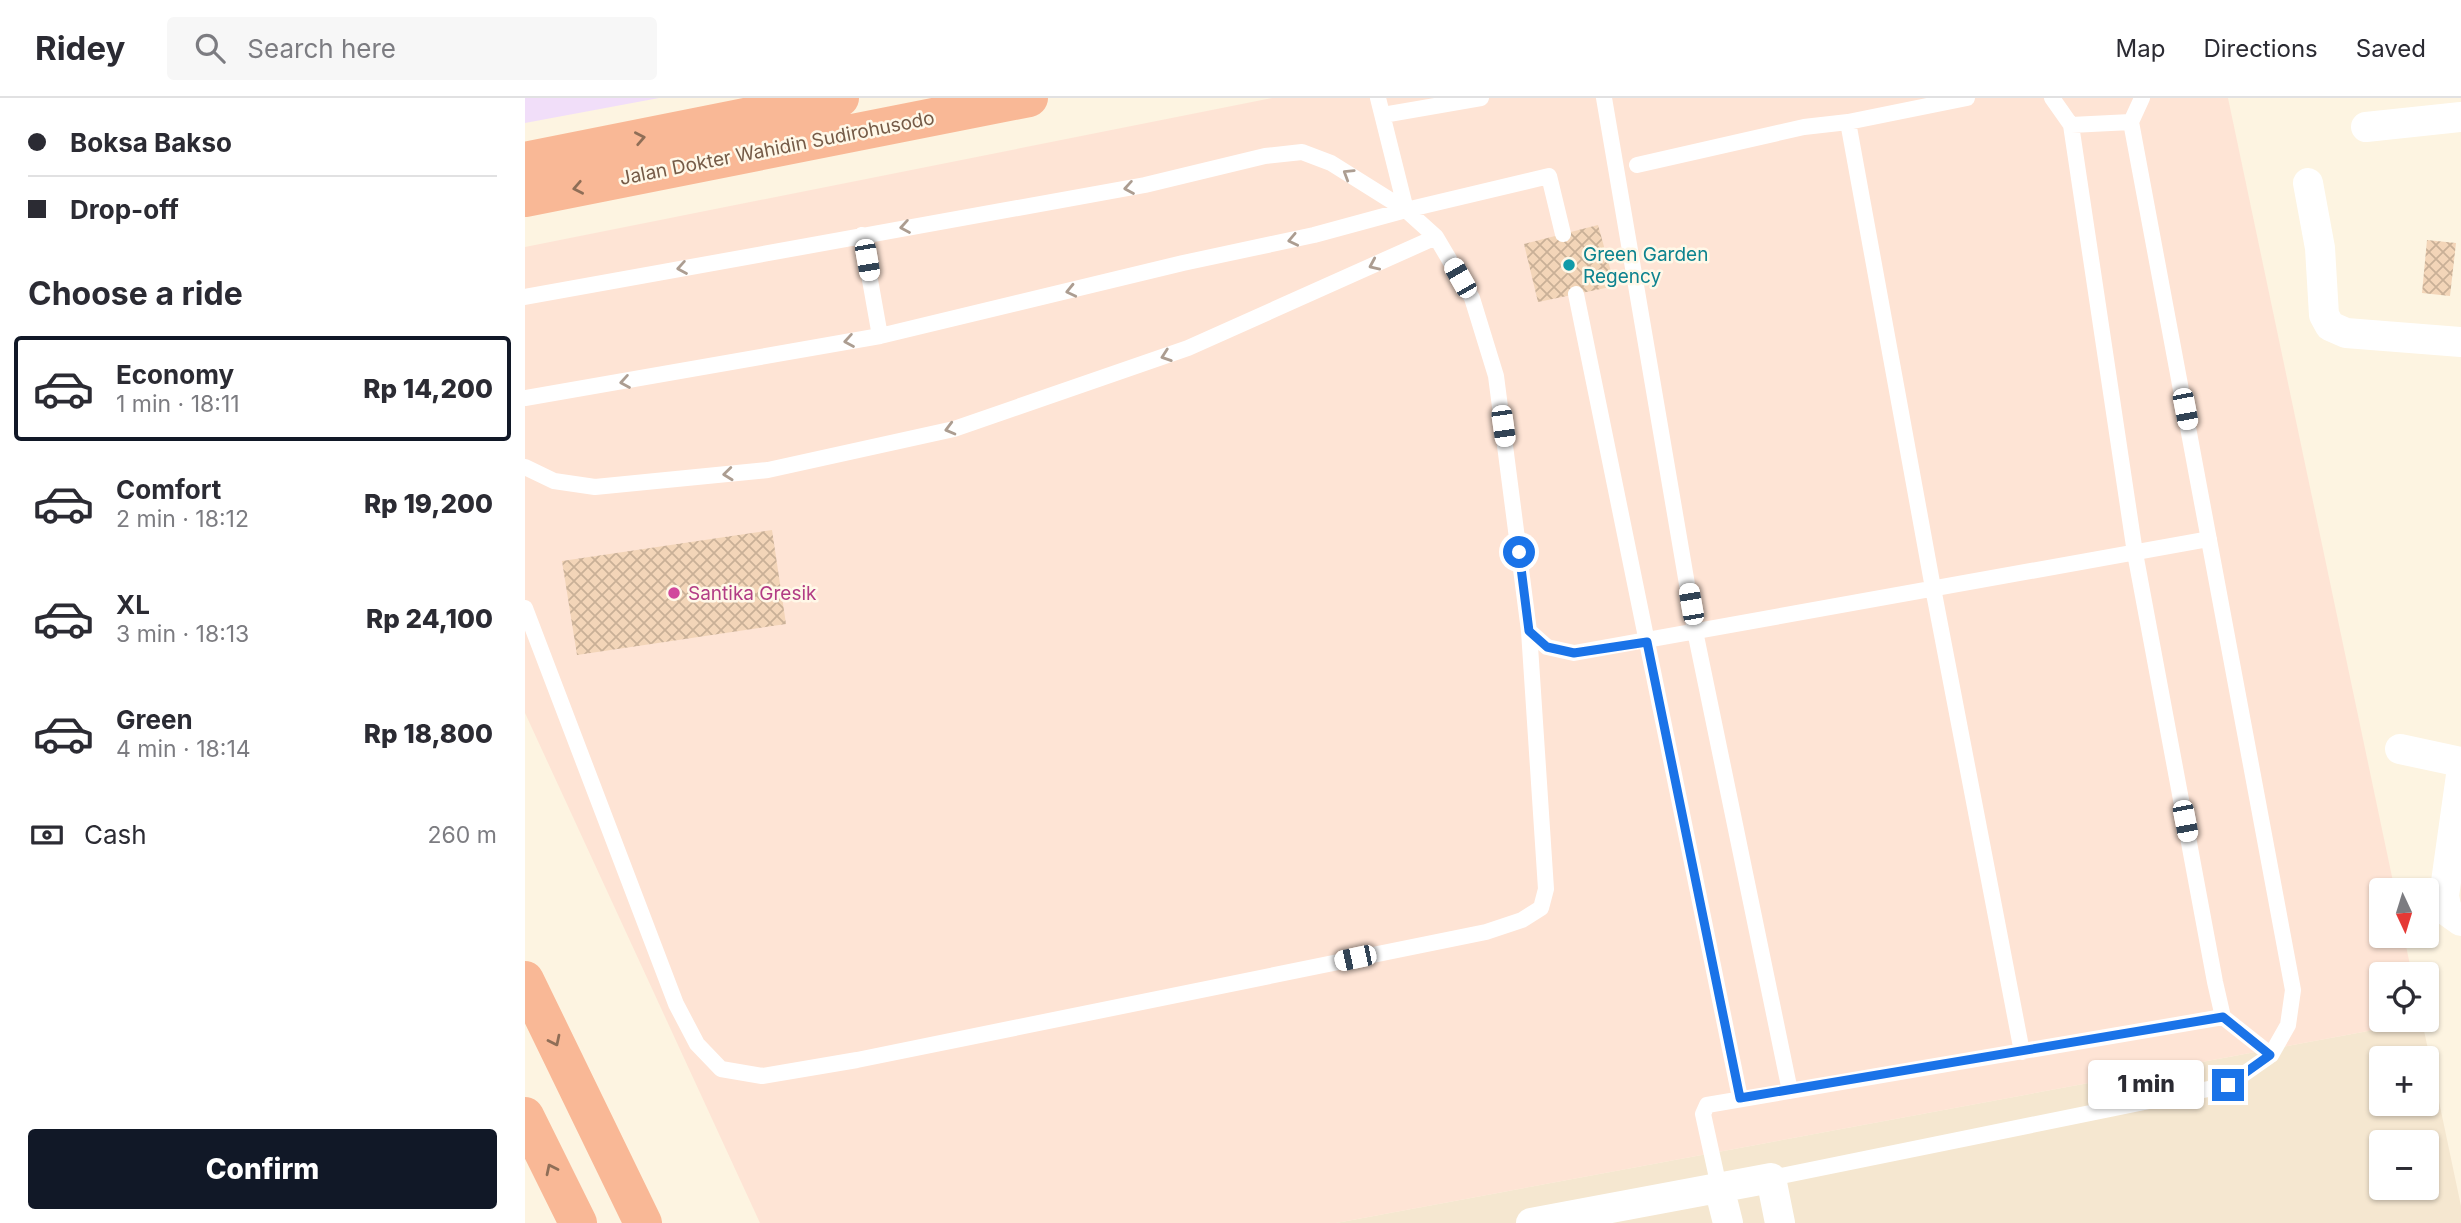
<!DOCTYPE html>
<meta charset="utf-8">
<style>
:root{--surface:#fff;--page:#f7f7f7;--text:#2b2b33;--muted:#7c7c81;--line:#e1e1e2;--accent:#111827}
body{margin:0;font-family:Inter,sans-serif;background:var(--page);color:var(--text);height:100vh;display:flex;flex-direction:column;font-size:26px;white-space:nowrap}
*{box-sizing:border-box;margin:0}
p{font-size:23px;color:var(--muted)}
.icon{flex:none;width:38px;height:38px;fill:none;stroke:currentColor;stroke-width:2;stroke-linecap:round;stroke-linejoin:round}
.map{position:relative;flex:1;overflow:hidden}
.panel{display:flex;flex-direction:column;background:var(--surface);width:525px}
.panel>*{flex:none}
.hud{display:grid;align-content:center;height:154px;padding:0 28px;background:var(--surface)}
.needle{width:46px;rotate:176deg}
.tools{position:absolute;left:1844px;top:780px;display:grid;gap:14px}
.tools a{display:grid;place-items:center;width:70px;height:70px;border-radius:7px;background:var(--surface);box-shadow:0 2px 5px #0004;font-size:35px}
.end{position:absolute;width:32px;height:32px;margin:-16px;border:9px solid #1a73e8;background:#fff;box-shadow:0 0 0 4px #fff}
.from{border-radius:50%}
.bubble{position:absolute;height:49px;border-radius:7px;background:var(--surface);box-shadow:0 2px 5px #0004;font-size:23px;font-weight:800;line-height:49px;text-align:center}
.car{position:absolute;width:21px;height:42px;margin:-21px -10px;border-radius:9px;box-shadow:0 0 5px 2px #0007;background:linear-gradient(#fff 24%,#345 0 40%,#fff 0 76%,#345 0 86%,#fff 0)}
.hud b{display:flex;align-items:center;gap:24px;height:66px;font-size:26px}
.hud b+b{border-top:2px solid var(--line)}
.hud i{width:18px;height:18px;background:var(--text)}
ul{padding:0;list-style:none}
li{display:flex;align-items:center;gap:21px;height:105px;margin:0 14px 10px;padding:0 14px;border:4px solid transparent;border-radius:7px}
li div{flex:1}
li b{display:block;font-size:26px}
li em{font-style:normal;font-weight:800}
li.current{border-color:var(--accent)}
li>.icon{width:63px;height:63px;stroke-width:1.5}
h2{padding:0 28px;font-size:32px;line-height:84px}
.pay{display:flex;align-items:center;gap:18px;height:77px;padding:0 28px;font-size:26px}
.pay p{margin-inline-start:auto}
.primary-button{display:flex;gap:14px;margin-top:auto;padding:14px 28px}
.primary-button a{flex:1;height:80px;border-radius:7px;background:var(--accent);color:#fff;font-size:28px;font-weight:800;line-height:80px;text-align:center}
header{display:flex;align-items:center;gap:42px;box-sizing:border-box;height:98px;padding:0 35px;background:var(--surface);border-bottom:2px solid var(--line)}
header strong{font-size:33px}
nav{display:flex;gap:38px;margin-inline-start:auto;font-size:24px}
.search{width:490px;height:63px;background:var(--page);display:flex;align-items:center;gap:18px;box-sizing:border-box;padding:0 24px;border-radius:7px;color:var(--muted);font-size:26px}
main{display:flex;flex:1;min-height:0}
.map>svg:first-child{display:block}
</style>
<header>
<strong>Ridey</strong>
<div class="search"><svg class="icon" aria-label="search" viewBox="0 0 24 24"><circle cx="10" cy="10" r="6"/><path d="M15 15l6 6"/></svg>Search here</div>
<nav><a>Map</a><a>Directions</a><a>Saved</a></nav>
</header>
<main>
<section class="panel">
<div class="hud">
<b><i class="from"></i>Boksa Bakso</b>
<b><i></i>Drop-off</b>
</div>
<h2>Choose a ride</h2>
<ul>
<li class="current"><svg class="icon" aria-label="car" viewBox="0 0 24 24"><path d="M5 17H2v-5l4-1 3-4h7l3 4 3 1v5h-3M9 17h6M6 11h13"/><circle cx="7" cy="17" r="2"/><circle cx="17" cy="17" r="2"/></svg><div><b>Economy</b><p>1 min · 18:11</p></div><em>Rp 14,200</em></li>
<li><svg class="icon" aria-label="car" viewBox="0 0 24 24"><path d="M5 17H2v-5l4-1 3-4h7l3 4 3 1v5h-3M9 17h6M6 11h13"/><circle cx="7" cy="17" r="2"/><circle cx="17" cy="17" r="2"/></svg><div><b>Comfort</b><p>2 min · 18:12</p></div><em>Rp 19,200</em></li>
<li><svg class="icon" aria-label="car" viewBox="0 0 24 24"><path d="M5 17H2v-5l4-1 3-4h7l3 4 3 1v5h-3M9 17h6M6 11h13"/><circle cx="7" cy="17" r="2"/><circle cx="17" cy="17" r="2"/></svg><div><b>XL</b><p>3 min · 18:13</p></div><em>Rp 24,100</em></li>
<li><svg class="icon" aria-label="car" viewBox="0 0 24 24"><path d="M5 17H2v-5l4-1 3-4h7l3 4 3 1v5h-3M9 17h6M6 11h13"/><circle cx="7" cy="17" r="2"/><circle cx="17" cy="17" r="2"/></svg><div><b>Green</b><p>4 min · 18:14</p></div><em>Rp 18,800</em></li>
</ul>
<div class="pay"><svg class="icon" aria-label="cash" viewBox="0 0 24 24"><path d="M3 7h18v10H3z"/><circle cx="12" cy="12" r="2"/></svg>Cash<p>260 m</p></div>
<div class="primary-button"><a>Confirm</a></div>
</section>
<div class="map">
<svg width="1936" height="1125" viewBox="0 0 1936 1125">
<defs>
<pattern id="building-cross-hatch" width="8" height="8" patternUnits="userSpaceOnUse" patternTransform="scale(1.75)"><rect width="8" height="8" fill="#f3d5b8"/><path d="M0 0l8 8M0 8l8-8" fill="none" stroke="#c9b097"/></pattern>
</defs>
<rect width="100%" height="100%" fill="#fdf4e1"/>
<path fill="#f5e7d0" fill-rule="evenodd" d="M 1897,923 L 1936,1108 L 1936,1125 L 811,1125 ZM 1857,961 L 1902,961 L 1902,1006 L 1857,1006 ZM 1857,1045 L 1902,1045 L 1902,1090 L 1857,1090 Z"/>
<path fill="#fee4d5" d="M 747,0 L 1703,0 L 1870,793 L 1857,793 L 1857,838 L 1879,838 L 1887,877 L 1857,877 L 1857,922 L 1897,923 L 811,1125 L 235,1125 L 0,615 L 0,149 Z"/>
<path fill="#f1def9" d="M 0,0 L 134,0 L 0,25 Z"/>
<path fill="url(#building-cross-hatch)" d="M 1073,127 L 1090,188 L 1013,204 L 999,146 Z
M 1902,142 L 1931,145 L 1925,198 L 1897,195 Z
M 247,432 L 261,526 L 52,557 L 37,463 Z"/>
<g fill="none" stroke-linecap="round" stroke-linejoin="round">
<path stroke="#fff" stroke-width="16" d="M 853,0 L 881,112
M 1079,0 L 1170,533 L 1265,993
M 1527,0 L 1546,27 L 1610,455 L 1690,884 L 1698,919 L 1746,957
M 858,17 L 956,0
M 1323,24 L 1408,490 L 1497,954
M 1546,27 L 1606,24
M 1112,67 L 1279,29 L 1323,24 L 1442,0
M 337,137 L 355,238
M 1051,196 L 1215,1000
M 0,199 L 620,87 L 740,58 L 777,54 L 806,65 L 881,112 L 911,139 L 947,200 L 971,278 L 1004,533 L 1022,549 L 1049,555 L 1684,441
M 0,300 L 355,238 L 658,165 L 789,137 L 881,112 L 1024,78 L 1038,136
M 0,369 L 29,383 L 70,389 L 243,372 L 429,331 L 663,250 L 911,139
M 0,510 L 151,906 L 172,946 L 196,971 L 237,978 L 332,962 L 961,834 L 997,822 L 1016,810 L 1021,791 L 1004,533
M 1246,1080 L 1703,987 L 1746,957 L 1763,927 L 1768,892 L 1606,24 L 1617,0
M 1194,1089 L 1178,1016 L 1182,1007 L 1698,919"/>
<path stroke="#fff" stroke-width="30" d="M 1841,29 L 1936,19
M 1783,85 L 1795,150 L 1799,217 L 1805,228 L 1821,235 L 1936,244
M 1875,651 L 1936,664
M 1936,677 L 1919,798 L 1922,813 L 1936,823
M 1194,1089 L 1203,1125
M 1006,1125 L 1246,1080 L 1255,1125"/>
<path stroke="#f9b896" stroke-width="38" d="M 0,63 L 315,0
M 0,100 L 504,0
M 0,882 L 118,1125
M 0,1018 L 53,1125"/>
</g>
<defs><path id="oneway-chevron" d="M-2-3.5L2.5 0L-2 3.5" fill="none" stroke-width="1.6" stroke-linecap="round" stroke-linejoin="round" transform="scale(1.75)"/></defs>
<g stroke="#8f6e57">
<use href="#oneway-chevron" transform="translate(115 40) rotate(-11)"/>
<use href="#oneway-chevron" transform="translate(53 90) rotate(169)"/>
<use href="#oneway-chevron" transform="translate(30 943) rotate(64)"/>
<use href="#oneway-chevron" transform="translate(26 1071) rotate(-116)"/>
</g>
<g stroke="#ac9d91">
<use href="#oneway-chevron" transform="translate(823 76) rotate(-148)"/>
<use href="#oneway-chevron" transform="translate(604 90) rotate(170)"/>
<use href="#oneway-chevron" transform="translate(380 129) rotate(170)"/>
<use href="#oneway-chevron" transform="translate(768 142) rotate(168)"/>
<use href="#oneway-chevron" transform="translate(849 167) rotate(156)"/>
<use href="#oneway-chevron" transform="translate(157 170) rotate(170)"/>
<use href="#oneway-chevron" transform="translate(546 193) rotate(167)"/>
<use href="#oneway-chevron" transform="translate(324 243) rotate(170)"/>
<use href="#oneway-chevron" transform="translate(641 258) rotate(161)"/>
<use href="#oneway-chevron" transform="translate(100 284) rotate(170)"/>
<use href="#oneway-chevron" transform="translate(425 331) rotate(165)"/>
<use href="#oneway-chevron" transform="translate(203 376) rotate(174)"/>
</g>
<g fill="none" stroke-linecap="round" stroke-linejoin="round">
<path stroke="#1a73e8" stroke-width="9" d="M 994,454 L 1004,533 L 1022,549 L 1049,555 L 1122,544 L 1215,1000 L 1698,919 L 1745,957 L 1703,987"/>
</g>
<circle fill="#0f9aa8" stroke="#fff8e8" stroke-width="2.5" cx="1044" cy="167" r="7"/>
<circle fill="#d1479c" stroke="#fff8e8" stroke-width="2.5" cx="149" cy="495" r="7"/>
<g text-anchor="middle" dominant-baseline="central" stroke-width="5" stroke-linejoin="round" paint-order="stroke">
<g font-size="19" fill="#755b47" stroke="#fff8e8">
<text transform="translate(252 50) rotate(-11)">Jalan Dokter Wahidin Sudirohusodo</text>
</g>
<g font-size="19" fill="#0d838f" stroke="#fff8e8" text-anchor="start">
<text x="1058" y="156">Green Garden<tspan x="1058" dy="22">Regency</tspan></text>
</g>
<g font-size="19" fill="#b23c85" stroke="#fff8e8" text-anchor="start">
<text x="163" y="495">Santika Gresik</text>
</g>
</g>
</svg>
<div class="tools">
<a><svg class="needle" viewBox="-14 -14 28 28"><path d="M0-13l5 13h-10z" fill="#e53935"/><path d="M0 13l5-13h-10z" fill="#7c7c81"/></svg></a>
<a><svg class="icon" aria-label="locate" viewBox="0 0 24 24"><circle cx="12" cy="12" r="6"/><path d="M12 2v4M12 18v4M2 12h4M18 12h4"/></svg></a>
<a>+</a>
<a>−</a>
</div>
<i class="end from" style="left:994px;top:454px"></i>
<i class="end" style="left:1703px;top:987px"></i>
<div class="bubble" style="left:1563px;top:962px;width:116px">1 min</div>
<i class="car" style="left:342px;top:162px;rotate:170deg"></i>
<i class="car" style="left:935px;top:180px;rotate:330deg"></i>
<i class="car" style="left:1660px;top:311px;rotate:169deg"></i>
<i class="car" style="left:978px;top:328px;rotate:172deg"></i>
<i class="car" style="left:1166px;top:506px;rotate:350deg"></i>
<i class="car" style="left:1660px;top:723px;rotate:169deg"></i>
<i class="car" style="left:830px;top:860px;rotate:258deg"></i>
</div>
</main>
